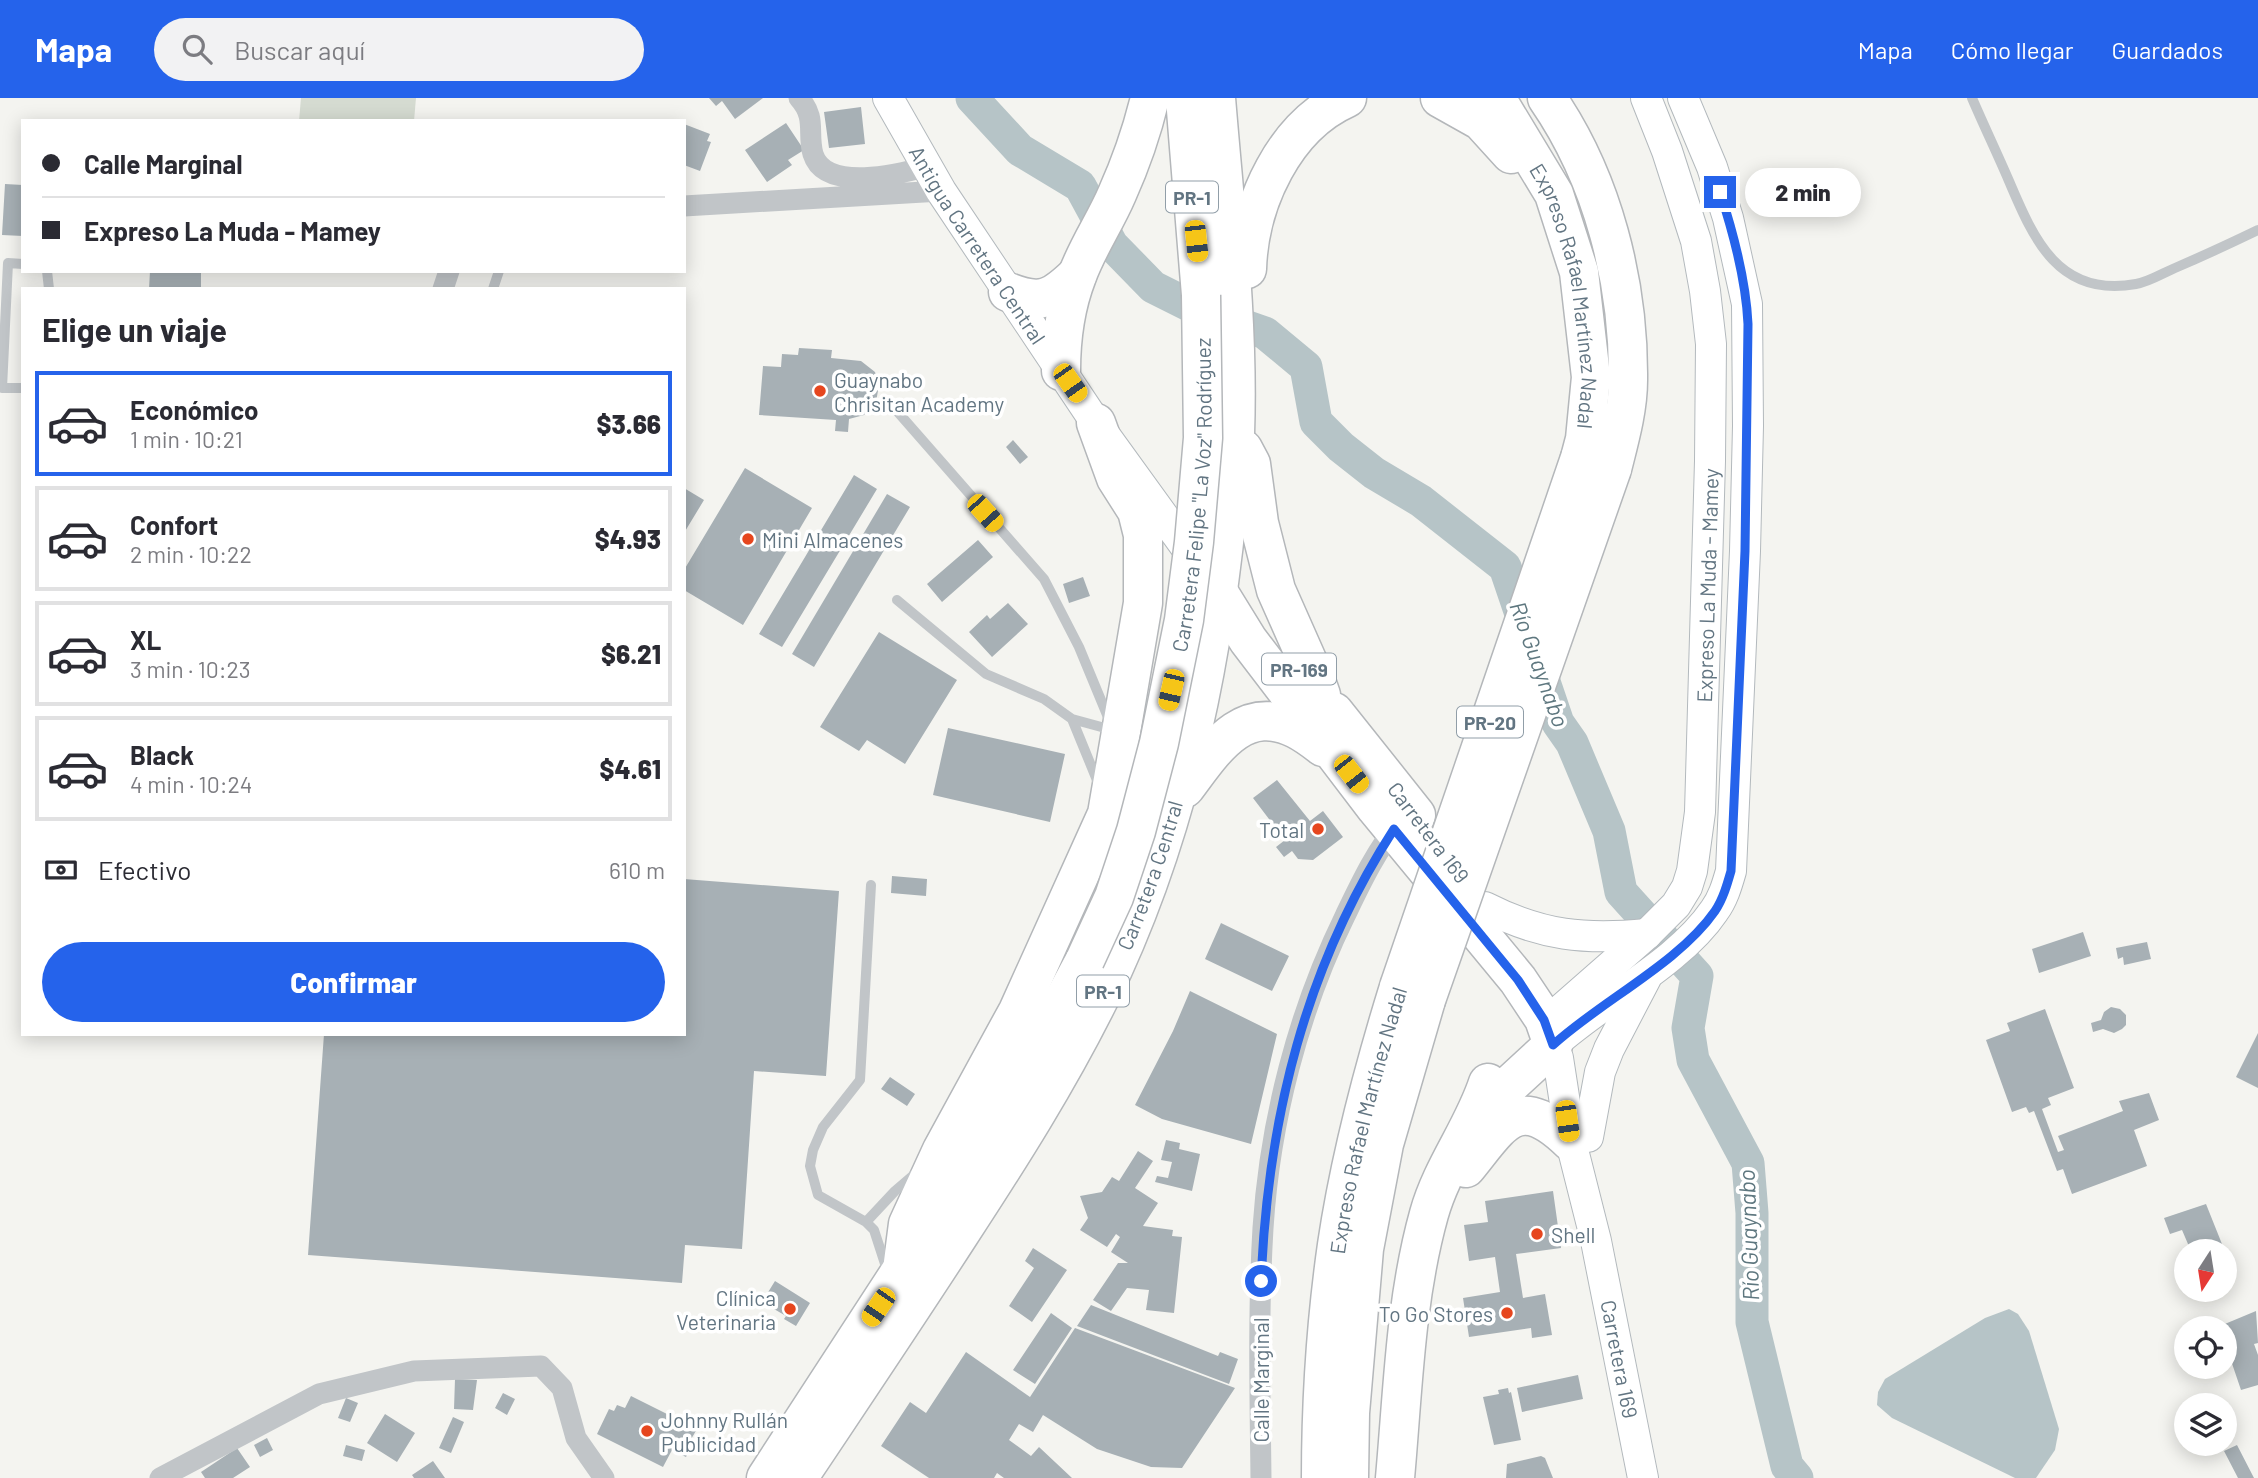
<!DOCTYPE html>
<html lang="es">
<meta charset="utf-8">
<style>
:root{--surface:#fff;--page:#f2f2f3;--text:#2b2b33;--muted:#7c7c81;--line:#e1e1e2;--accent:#2563eb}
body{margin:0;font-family:Barlow,sans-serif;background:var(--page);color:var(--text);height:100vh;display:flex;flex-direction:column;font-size:26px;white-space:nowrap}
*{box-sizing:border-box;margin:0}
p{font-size:23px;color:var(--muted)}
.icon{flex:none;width:38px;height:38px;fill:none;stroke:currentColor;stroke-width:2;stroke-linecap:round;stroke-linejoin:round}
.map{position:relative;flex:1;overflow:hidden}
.panel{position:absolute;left:21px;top:189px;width:665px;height:749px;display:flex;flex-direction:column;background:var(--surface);border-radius:0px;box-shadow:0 4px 18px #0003}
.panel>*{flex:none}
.hud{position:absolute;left:21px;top:21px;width:665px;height:154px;border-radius:0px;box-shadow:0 4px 18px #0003;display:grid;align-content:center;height:154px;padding:0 21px;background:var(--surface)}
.needle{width:46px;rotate:192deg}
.controls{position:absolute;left:2174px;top:1141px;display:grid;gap:14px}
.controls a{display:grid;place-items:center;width:63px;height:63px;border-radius:50%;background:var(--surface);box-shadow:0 4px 18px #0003;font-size:35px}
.end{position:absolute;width:32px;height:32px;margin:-16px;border:9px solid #2563eb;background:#fff;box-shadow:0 0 0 4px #fff}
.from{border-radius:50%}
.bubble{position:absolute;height:49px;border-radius:24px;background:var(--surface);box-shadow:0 4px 18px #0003;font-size:23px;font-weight:800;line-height:49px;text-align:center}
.car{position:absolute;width:21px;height:42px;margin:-21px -10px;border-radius:9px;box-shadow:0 0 5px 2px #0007;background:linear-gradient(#f5c518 24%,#345 0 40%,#f5c518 0 76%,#345 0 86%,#f5c518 0)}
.hud b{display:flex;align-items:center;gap:24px;height:66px;font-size:26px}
.hud b+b{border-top:2px solid var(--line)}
.hud i{width:18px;height:18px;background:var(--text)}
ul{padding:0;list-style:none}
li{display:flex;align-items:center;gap:21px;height:105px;margin:0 14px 10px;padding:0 7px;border:4px solid var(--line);border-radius:0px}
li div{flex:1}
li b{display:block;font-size:26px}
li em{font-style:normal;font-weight:800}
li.selected{border-color:var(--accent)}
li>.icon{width:63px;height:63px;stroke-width:1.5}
h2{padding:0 21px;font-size:32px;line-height:84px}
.pay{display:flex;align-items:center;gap:18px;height:77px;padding:0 21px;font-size:26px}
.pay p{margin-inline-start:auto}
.primary-button{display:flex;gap:14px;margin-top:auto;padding:14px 21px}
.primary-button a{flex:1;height:80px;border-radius:42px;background:var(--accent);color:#fff;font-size:28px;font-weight:800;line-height:80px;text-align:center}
header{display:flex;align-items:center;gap:42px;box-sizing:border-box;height:98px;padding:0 35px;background:var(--accent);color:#fff}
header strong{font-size:33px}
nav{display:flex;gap:38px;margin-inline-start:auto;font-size:24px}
.search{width:490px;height:63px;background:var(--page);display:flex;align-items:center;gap:18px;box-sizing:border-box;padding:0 24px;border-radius:38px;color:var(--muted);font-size:26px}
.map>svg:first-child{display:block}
</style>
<header>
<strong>Mapa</strong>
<div class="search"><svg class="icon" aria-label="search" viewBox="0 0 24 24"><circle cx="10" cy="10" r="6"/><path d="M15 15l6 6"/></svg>Buscar aquí</div>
<nav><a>Mapa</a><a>Cómo llegar</a><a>Guardados</a></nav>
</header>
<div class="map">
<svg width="2258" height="1380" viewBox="0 0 2258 1380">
<rect width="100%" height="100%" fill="#f4f4f0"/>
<path fill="#d5dbd1" d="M 301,0 L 416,0 L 414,23 L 299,23 Z"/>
<path fill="#b6c4c7" d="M 2009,1211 L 2018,1216 L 2029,1233 L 2059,1331 L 2055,1352 L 2036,1380 L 2015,1380 L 1892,1320 L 1877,1307 L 1878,1294 L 1885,1281 L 1985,1220 Z"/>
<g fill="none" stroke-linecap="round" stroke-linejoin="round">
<path stroke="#b6c4c7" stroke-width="33" d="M 972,0 L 1020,52 L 1080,88 L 1112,147 L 1153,189 L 1199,212 L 1265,235 L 1306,269 L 1316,324 L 1341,349 L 1374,375 L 1421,403 L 1505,469 L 1558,625 L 1572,645 L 1609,733 L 1621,794 L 1697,878 L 1688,930 L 1693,962 L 1748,1065 L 1752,1115 L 1752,1224 L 1787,1368 L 1797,1380"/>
</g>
<path fill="#a7b0b5" d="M 709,0 L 763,0 L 735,21 L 722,3 L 716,8 Z
M 861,9 L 865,46 L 829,50 L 824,14 Z
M 786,25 L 804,52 L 788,62 L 792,67 L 767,84 L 745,52 Z
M 684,26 L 710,36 L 707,43 L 711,44 L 700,73 L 684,67 Z
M 5,86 L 23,87 L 23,138 L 2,137 Z
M 150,173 L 201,173 L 201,191 L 149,191 Z
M 799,250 L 832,252 L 831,260 L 861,263 L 875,274 L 879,287 L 876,304 L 864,317 L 849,321 L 848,334 L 835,333 L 836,322 L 759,317 L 763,268 L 781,269 L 782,256 L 798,257 Z
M 1013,342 L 1028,359 L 1020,366 L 1006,349 Z
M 745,370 L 812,410 L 743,527 L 684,492 L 684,472 Z
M 854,377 L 877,391 L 782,549 L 759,536 Z
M 684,390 L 704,402 L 684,435 Z
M 887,396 L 910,409 L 814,569 L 792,556 Z
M 978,442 L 993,459 L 942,504 L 927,486 Z
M 1083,479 L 1090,498 L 1069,505 L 1063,486 Z
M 1008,505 L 1028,526 L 992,559 L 969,534 L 987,517 L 990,521 Z
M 879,534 L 957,582 L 905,666 L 867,642 L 859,653 L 820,629 Z
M 948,630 L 1065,656 L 1050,724 L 933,697 Z
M 1277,682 L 1310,723 L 1323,713 L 1343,739 L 1313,762 L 1298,761 L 1292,753 L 1284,759 L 1276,749 L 1285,742 L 1253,700 Z
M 892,778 L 927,781 L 926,798 L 891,795 Z
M 684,781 L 839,793 L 826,978 L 754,973 L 742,1151 L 685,1147 L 682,1185 L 308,1157 L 324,936 L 684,936 Z
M 1221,825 L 1289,858 L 1272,893 L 1205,861 Z
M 2083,834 L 2091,858 L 2039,875 L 2032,851 Z
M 2147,844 L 2151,861 L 2124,867 L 2123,859 L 2118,861 L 2116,850 Z
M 1190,893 L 1277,936 L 1251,1046 L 1162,1021 L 1135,1007 L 1173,933 Z
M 2111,909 L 2120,911 L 2126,917 L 2126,927 L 2122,931 L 2114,935 L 2103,931 L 2093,934 L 2091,925 L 2101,922 L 2104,914 Z
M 2045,911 L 2074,990 L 2048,1000 L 2051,1007 L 2042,1011 L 2058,1054 L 2064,1052 L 2058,1038 L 2123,1013 L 2119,1003 L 2149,995 L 2159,1022 L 2134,1032 L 2147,1068 L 2072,1096 L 2063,1071 L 2057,1073 L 2034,1013 L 2029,1015 L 2026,1009 L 2012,1014 L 1986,942 L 2010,933 L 2007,925 Z
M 2258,935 L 2258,990 L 2236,979 Z
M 890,979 L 915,996 L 907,1008 L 881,991 Z
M 1166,1042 L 1180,1045 L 1179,1051 L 1200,1056 L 1192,1093 L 1155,1084 L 1157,1078 L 1168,1080 L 1172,1064 L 1161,1062 Z
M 1138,1053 L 1153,1063 L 1135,1090 L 1158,1105 L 1143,1128 L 1173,1132 L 1172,1138 L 1182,1139 L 1174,1215 L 1146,1212 L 1149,1192 L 1127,1190 L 1111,1213 L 1093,1202 L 1118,1165 L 1128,1165 L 1111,1154 L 1120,1139 L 1116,1136 L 1107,1149 L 1080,1132 L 1088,1120 L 1080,1098 L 1102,1094 L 1112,1079 L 1119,1083 Z
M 1553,1093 L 1561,1150 L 1516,1156 L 1523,1200 L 1545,1196 L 1552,1237 L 1532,1240 L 1531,1230 L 1469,1239 L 1463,1200 L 1500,1194 L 1495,1159 L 1469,1163 L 1464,1127 L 1488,1124 L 1485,1103 Z
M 2206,1106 L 2234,1176 L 2224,1180 L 2224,1153 L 2191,1153 L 2182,1132 L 2170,1136 L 2164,1120 Z
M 1033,1150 L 1067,1172 L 1032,1224 L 1009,1208 L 1034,1170 L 1025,1163 Z
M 775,1183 L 810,1205 L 796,1228 L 784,1221 L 786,1218 L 762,1204 Z
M 1091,1207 L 1218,1258 L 1220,1254 L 1238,1261 L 1229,1286 L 1077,1228 Z
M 2256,1213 L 2258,1245 L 2254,1246 L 2258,1257 L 2258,1287 L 2241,1292 L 2224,1242 L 2224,1230 L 2220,1230 L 2220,1228 Z
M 1051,1215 L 1072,1230 L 1035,1286 L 1013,1272 Z
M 1075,1230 L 1235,1290 L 1182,1370 L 1151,1369 L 1097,1351 L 1043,1317 L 1033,1334 L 1019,1326 L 1009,1342 L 1031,1358 L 1039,1349 L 1072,1380 L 1004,1380 L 997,1375 L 994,1380 L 929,1380 L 881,1348 L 910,1304 L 926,1315 L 966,1254 L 1030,1299 Z
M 1578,1277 L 1583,1301 L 1522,1314 L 1517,1290 Z
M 455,1281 L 477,1282 L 473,1312 L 454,1311 Z
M 1508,1290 L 1509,1295 L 1511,1294 L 1521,1342 L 1494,1347 L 1483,1299 L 1499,1296 L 1498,1292 Z
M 503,1295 L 515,1301 L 507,1317 L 495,1310 Z
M 631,1298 L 697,1331 L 690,1343 L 693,1345 L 686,1359 L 672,1352 L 663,1369 L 597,1336 L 609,1311 L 614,1313 L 617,1307 L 625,1310 Z
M 346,1300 L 358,1305 L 350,1324 L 338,1320 Z
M 385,1316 L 415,1335 L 397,1364 L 367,1345 Z
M 453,1319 L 464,1324 L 451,1355 L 439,1350 Z
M 267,1340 L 273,1352 L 260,1359 L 254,1347 Z
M 346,1347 L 365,1352 L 362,1363 L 343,1358 Z
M 2237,1347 L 2254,1380 L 2238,1380 L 2224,1353 Z
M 237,1350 L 250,1369 L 233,1380 L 205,1380 L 201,1374 Z
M 1541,1358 L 1545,1360 L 1553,1380 L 1506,1380 L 1507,1366 Z
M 433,1363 L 445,1380 L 414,1380 L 412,1377 Z"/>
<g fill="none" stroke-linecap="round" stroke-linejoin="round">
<defs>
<g id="secondary">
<path id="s1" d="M 888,0 L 941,93 L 1096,325 L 1198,466"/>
<path d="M 1485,809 C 1542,838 1585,842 1647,836"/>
<path id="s2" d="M 1544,921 L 1558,914 L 1647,836 L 1676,807 L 1687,789 L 1692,773 L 1700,714 L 1710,363 L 1711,246 L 1705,193 L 1696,143 L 1667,53 L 1646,0"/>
<path d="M 1588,1039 L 1600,974 L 1609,951 L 1646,880"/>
<path d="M 1643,1380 L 1596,1143 L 1571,1044 L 1558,960 L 1553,947 C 1601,903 1679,865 1714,813 C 1723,801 1727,787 1731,773 L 1745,453 L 1748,328 L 1747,206 L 1728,120 L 1712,69 L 1683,0"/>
</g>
<g id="highway">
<path d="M 1185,0 L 1201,197"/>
<path d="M 1440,0 L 1481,23 L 1511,56"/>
<path id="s3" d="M 1496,0 L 1554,96 L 1579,174 L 1591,279 L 1585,341 L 1580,360"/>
<path d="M 1547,0 C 1603,81 1629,185 1628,282 C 1628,312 1619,343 1612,371"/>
<path d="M 1247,171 C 1249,105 1284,28 1347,0"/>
<path d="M 1008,194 C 1041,207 1052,201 1077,177"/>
<path d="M 1061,273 C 1061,240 1065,209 1077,178 C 1087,150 1105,124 1117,96 C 1131,65 1142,33 1150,0"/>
<path d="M 1243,351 L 1251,366 L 1259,425 L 1276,492 L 1315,580 L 1321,597"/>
<path d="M 1219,495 L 1248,542 L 1376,710 L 1518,882 L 1544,921 L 1553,947 L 1503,993 L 1480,1008"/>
<path d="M 1334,614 L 1416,717"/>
<path d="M 1185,690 C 1213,653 1242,604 1296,631 C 1306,636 1315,643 1323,649"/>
<path d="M 1466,1070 C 1502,1026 1517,992 1571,1044"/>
<path d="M 902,1172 L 908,1126 L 942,1052 L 1018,913 L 1107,716 L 1143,505 L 1143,437 L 1137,413 L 1116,380 L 1096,325"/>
<path d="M 766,1380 L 999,1022 L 1085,862"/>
<path id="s4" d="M 798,1380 C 852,1299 906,1219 959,1137 C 1010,1059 1059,982 1100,899 C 1174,748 1210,584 1227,417 C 1229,390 1234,363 1235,336 C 1239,224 1225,111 1216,0"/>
<path id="s5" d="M 1321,1380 C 1321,1302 1326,1224 1337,1147 C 1350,1059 1373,973 1399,889"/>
<path d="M 1349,1380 L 1350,1315 L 1364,1151 L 1384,1046 L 1426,902"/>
<path d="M 1395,1380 C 1403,1292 1405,1202 1429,1116 C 1442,1069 1473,1031 1488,985"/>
</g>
</defs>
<use href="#secondary" stroke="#b3b9bd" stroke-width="32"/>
<use href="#highway" stroke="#b4b7ba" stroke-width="41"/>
<path stroke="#c1c5c8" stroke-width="10" d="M 1972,0 C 1984,28 1997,55 2009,83 C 2034,142 2059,200 2136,186 C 2149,184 2163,175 2175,170 C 2203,158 2231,145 2258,132
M 23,166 L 8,165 L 2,290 L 23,290
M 47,173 L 49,191
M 493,191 L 499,173
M 896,312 L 1044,481 L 1079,549 L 1110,624
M 897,502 L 986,576 L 1044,601 L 1072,621 L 1116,633
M 1072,621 L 1099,687
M 871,787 L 860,982 L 823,1029 L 813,1052 L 810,1068 L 818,1097 L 866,1124 L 874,1132 L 888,1175
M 866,1124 L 895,1093 L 916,1075"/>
<path stroke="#c1c5c8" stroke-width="21" d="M 799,0 C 817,20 807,34 813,56 C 825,95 900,76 928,68
M 684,108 L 941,93
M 443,191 L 449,173
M 160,1380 L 319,1296 L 414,1273 L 541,1268 L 562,1290 L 576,1340 L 604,1380
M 1261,1380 C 1260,1297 1258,1213 1263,1130 C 1270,1023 1298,914 1345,818 C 1358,791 1378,748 1399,726"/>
<use href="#secondary" stroke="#fff" stroke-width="30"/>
<use href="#highway" stroke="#fff" stroke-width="38"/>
<defs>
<g id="highway-bridge">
<path id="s6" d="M 1085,862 L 1114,799 L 1136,733 L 1159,645 L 1184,522 L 1194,444 L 1203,340 L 1201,197"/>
<path d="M 1399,889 L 1580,360"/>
<path d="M 1426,902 L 1612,371"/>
</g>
</defs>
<use href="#highway-bridge" stroke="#b4b7ba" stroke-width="41" stroke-linecap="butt"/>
<use href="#highway-bridge" stroke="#fff" stroke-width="38"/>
</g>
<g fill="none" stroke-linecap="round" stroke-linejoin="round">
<path stroke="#2563eb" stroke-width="9" d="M 1261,1183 C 1268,1020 1305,869 1394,731 L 1518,882 L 1544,922 L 1553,947 C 1601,903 1679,865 1715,813 C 1723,801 1727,787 1731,773 L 1745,453 L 1748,226 C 1746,182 1734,137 1720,94"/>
</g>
<g fill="#e6461e" stroke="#fff" stroke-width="2.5">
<circle cx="820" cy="293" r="7"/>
<circle cx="748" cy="441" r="7"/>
<circle cx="1318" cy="731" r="7"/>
<circle cx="1537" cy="1136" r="7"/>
<circle cx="790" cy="1211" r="7"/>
<circle cx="1507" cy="1215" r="7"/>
<circle cx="647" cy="1333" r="7"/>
</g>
<g text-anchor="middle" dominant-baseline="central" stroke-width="7" stroke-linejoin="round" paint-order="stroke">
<g fill="#fff" stroke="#919ea8" stroke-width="2">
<rect x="1166" y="83.5" width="52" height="31" rx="5"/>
<rect x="1262" y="555.5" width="74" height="31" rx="5"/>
<rect x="1457" y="608.5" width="66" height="31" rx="5"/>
<rect x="1077" y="877.5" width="52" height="31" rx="5"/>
</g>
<g font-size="19" font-weight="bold" fill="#627582">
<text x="1192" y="99">PR-1</text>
<text x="1299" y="571">PR-169</text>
<text x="1490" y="624">PR-20</text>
<text x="1103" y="893">PR-1</text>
</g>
<g font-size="21" fill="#627582" stroke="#fff">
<text stroke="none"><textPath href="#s1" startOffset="172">Antigua Carretera Central</textPath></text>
<text stroke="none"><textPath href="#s3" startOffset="215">Expreso Rafael Martínez Nadal</textPath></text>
<text stroke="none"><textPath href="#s6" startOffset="481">Carretera Felipe "La Voz" Rodríguez</textPath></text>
<text stroke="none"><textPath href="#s2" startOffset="499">Expreso La Muda - Mamey</textPath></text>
<text transform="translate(1429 734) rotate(53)">Carretera 169</text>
<text stroke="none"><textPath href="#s4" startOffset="700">Carretera Central</textPath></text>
<text stroke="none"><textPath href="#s5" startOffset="362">Expreso Rafael Martínez Nadal</textPath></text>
<text transform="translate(1620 1261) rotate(79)">Carretera 169</text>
<text transform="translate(1260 1282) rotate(-90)">Calle Marginal</text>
</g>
<g font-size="21" fill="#627582" stroke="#fff" text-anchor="start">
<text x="834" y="281">Guaynabo<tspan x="834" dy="24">Chrisitan Academy</tspan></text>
<text x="762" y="441">Mini Almacenes</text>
<text x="1304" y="731" text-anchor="end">Total</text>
<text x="1551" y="1136">Shell</text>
<text x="776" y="1199" text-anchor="end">Clínica<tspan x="776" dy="24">Veterinaria</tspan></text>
<text x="1493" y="1215" text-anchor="end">To Go Stores</text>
<text x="661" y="1321">Johnny Rullán<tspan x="661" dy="24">Publicidad</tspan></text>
</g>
<g font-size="23" font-style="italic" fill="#5e777f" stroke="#fff">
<text transform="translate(1540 566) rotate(70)">Río Guaynabo</text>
<text transform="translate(1748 1137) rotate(-92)">Río Guaynabo</text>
</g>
</g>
</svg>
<div class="controls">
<a><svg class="needle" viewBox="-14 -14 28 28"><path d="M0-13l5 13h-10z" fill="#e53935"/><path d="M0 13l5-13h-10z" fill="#7c7c81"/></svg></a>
<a><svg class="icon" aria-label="locate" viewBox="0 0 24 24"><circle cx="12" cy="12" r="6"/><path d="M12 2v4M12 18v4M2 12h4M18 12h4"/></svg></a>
<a><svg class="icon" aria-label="layers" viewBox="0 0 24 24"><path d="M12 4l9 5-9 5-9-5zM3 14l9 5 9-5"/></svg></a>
</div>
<i class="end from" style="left:1261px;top:1183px"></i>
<i class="end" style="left:1720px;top:94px"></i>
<div class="bubble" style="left:1745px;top:70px;width:116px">2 min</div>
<i class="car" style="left:1196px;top:143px;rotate:174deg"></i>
<i class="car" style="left:1070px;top:285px;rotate:145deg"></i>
<i class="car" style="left:985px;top:415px;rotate:138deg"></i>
<i class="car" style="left:1171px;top:592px;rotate:193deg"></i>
<i class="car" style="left:1351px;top:676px;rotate:142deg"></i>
<i class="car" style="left:1567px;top:1023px;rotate:172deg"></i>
<i class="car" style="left:878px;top:1209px;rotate:214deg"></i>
<div class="hud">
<b><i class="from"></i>Calle Marginal</b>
<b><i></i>Expreso La Muda - Mamey</b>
</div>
<section class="panel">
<h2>Elige un viaje</h2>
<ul>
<li class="selected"><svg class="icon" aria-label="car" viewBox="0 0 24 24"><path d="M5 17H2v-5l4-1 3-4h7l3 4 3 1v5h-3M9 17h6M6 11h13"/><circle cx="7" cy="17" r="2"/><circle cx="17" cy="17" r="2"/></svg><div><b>Económico</b><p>1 min · 10:21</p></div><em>$3.66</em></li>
<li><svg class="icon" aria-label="car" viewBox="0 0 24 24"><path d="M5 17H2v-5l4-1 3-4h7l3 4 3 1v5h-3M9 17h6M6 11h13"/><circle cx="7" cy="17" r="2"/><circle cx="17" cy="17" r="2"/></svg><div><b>Confort</b><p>2 min · 10:22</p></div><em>$4.93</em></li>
<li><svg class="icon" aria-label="car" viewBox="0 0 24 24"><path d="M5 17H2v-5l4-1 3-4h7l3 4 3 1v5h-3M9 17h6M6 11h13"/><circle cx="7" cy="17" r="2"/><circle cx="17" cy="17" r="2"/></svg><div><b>XL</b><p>3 min · 10:23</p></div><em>$6.21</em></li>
<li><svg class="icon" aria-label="car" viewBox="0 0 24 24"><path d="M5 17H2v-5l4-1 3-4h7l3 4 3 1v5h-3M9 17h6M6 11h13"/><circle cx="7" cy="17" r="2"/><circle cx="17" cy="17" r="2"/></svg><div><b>Black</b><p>4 min · 10:24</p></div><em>$4.61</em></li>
</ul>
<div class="pay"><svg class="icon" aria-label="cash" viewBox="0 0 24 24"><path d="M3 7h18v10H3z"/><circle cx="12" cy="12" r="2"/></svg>Efectivo<p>610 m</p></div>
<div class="primary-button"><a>Confirmar</a></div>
</section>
</div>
